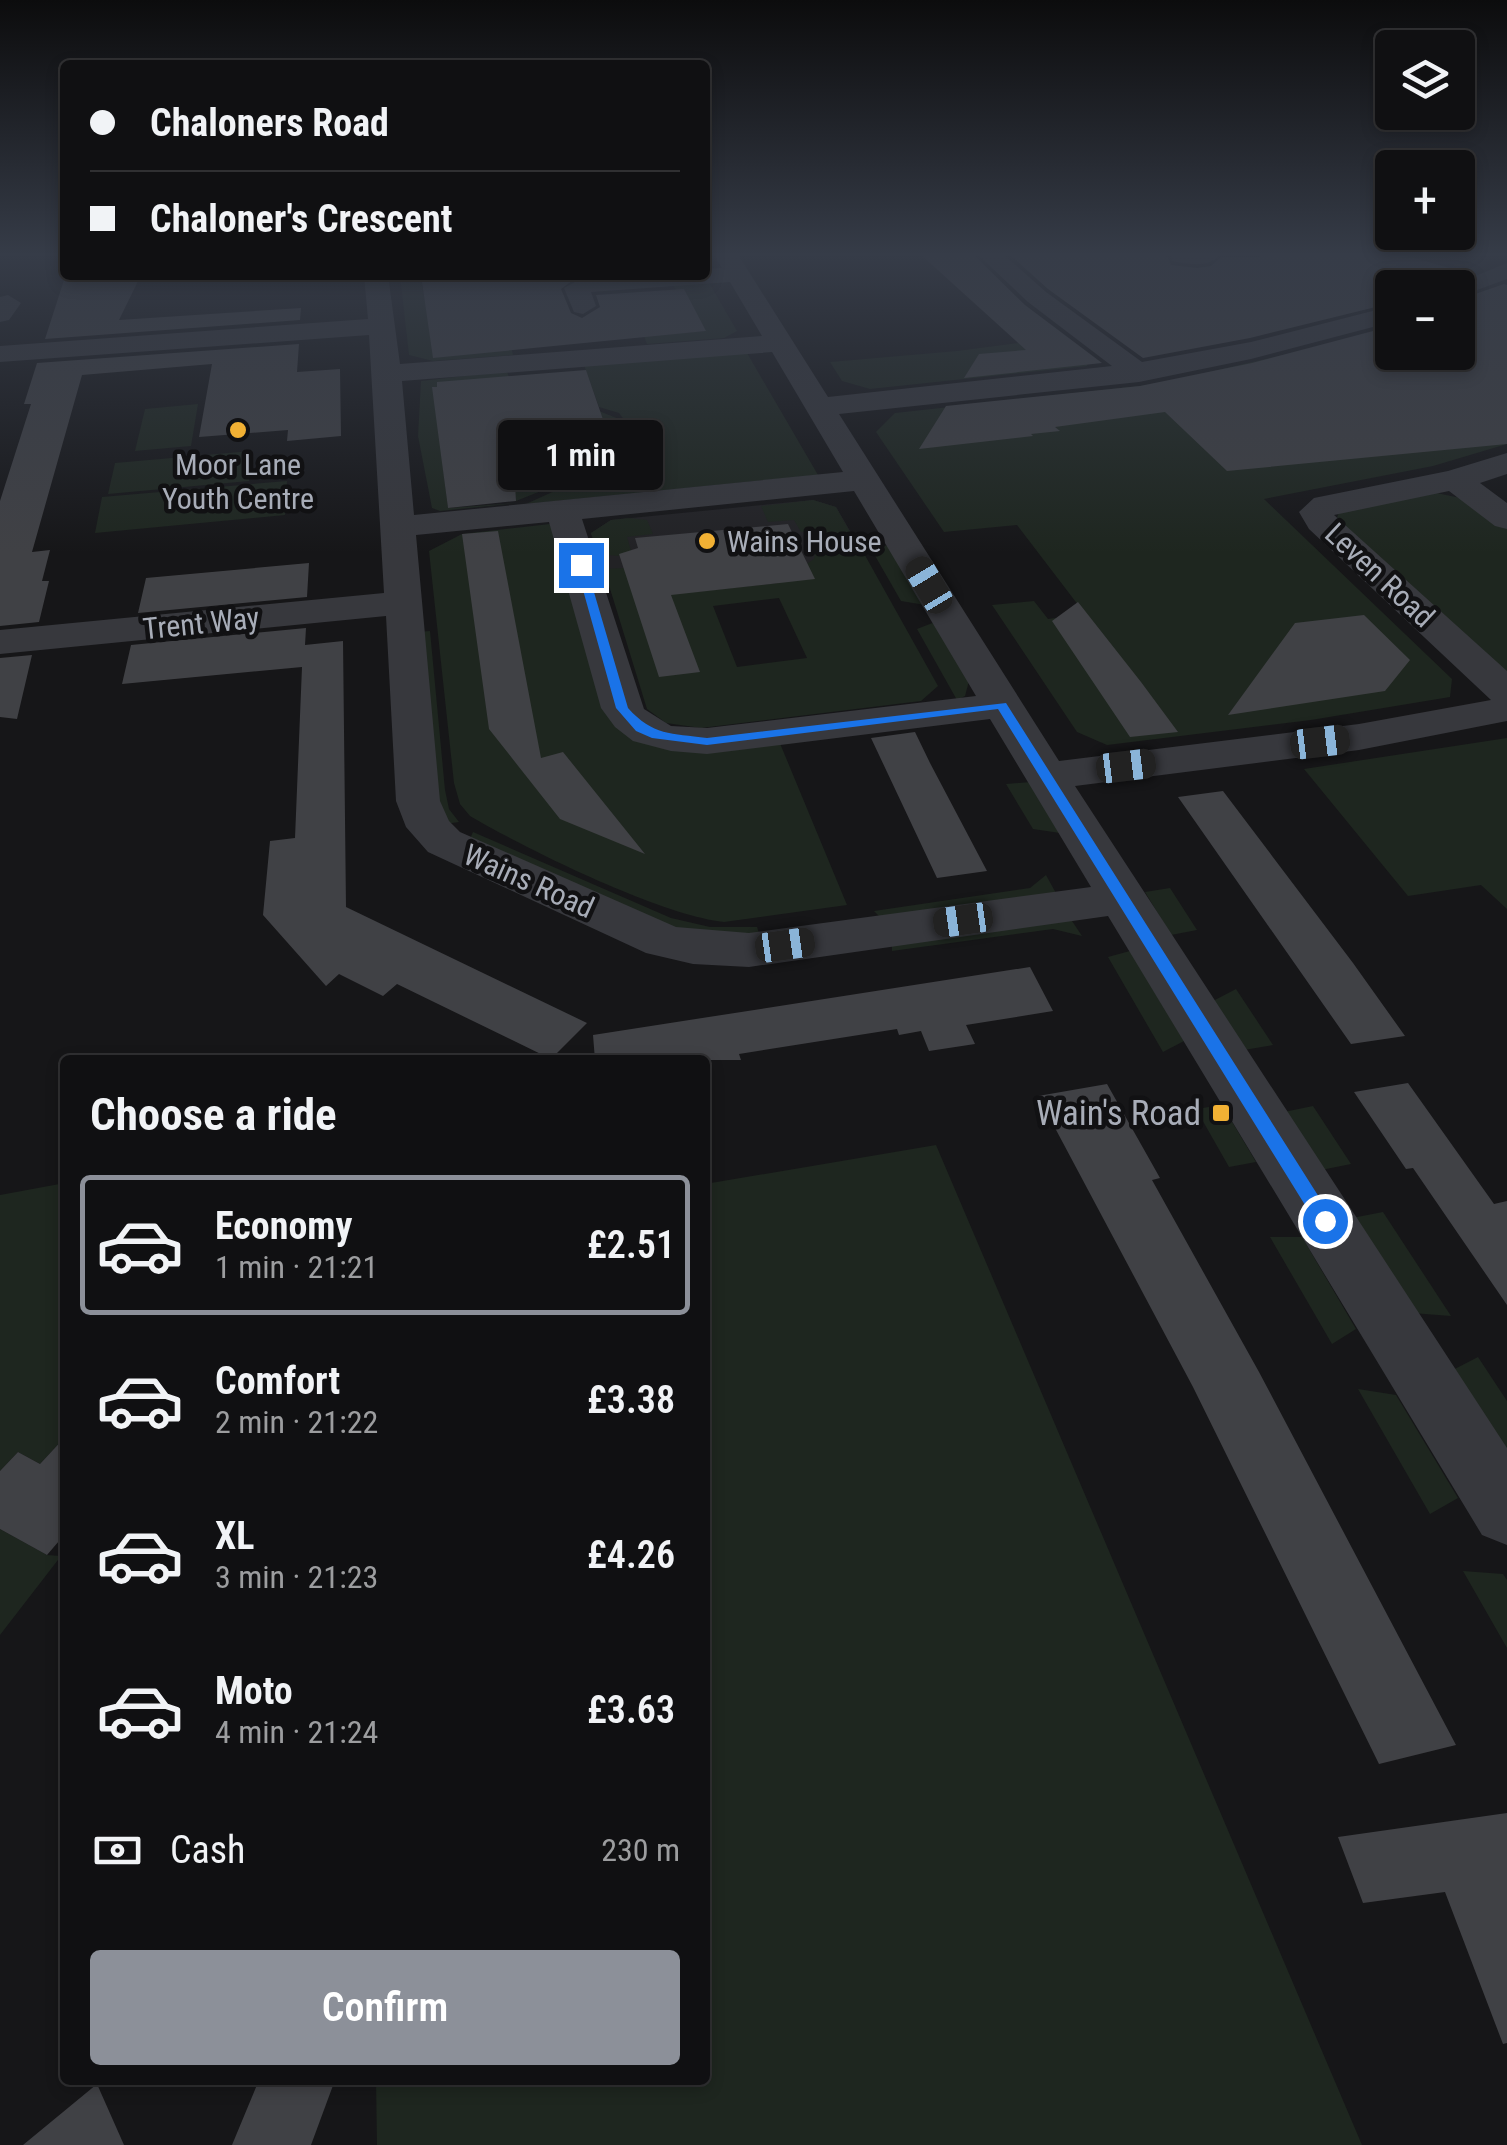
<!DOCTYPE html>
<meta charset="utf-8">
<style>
:root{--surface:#101012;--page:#1e1e20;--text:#f1f3f6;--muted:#9c9d9f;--line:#303032;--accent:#8c9099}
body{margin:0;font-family:"Roboto Condensed",sans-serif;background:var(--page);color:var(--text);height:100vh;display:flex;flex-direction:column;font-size:38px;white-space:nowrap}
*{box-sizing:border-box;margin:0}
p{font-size:32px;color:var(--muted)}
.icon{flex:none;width:55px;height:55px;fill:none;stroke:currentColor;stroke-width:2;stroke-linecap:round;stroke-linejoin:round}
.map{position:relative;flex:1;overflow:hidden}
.sheet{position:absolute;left:60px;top:1055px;width:650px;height:1030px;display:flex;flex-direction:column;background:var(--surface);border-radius:10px;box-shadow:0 5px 15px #0003,0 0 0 2px var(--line)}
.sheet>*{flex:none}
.hud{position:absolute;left:60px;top:60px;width:650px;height:220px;border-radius:10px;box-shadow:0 5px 15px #0003,0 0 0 2px var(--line);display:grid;align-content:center;height:220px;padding:0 30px;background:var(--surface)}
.fabs{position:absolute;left:1375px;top:30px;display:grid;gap:20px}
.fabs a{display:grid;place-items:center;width:100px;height:100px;border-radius:10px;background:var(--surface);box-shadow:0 5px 15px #0003,0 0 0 2px var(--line);font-size:50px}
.end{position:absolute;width:45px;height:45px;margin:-22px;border:12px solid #1a73e8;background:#fff;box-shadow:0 0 0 5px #fff}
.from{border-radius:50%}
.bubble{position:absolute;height:70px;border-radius:10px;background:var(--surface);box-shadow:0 5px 15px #0003,0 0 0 2px var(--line);font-size:32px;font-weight:600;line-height:70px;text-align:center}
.car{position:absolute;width:30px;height:60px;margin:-30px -15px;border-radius:12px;box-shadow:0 0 8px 2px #0007;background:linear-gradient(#222 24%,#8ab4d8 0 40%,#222 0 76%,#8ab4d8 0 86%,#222 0)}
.hud b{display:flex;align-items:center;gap:35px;height:95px;font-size:38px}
.hud b+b{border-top:2px solid var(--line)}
.hud i{width:25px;height:25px;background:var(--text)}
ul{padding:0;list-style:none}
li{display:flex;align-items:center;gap:30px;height:140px;margin:0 20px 15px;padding:0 10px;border:5px solid transparent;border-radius:10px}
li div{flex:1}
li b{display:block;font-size:38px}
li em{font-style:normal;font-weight:600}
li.selected{border-color:var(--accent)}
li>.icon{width:90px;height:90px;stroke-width:1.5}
h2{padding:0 30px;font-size:45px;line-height:120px}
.pay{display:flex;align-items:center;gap:25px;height:110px;padding:0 30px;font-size:38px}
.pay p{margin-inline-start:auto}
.cta{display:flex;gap:20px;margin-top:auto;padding:20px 30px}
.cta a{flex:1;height:115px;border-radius:10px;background:var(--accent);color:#fff;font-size:40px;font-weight:600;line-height:115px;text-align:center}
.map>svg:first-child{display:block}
</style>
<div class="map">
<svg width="1507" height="2145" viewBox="0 0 1507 2145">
<rect width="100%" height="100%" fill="#161618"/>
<path fill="#222225" d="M 813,500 L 836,507 L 874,572 L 614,600 L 591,533 L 611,520 Z"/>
<path fill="#1e261f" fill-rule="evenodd" d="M 400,275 L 420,275 L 425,302 L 478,298 L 494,275 L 513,355 L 433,361 L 409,355 Z
M 708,281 L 737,331 L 724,338 L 647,344 L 644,336 L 705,331 L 672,284 Z
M 1507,287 L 1507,444 L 1433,466 L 1264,499 L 1452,679 L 1450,697 L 1311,720 L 1107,745 L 1077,732 L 992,605 L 1034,601 L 1048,619 L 1085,614 L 1017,525 L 944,532 L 876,432 L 895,413 L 1157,384 L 1392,330 L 1392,352 L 1458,352 L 1458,307 Z
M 1063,337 L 1090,357 L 1087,366 L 870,389 L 842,381 L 830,362 L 957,351 Z
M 747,353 L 818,475 L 526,504 L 570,484 L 595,458 L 627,438 L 631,429 L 619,413 L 599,407 L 584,365 Z
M 507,371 L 521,423 L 492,379 L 473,380 L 475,464 L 443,467 L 448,508 L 516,503 L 440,511 L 432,508 L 418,436 L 421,381 Z
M 198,404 L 191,446 L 135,451 L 145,409 Z
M 599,411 L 619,419 L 622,430 L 617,436 L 556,485 L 516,501 L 509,468 L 543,464 L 538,442 L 601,437 L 612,424 L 594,415 Z
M 251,451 L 249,481 L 108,494 L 115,463 Z
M 287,481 L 285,515 L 95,533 L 102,497 Z
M 1427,491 L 1470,500 L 1507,529 L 1507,676 L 1335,523 L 1341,507 Z
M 813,500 L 836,507 L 851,534 L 801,532 L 794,520 L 768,522 L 761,506 Z
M 629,518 L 647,520 L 653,534 L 627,537 L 631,551 L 619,556 L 598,554 L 591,533 L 611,520 Z
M 550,524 L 615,723 L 779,741 L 847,905 L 724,922 C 660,915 528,850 470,816 L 460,804 L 454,783 L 429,551 L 462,534 Z
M 866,540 L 890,547 L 925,605 L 901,601 Z
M 857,541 L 938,686 L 921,701 L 701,728 L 666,723 L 647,709 L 604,569 L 624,568 L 694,592 L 779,583 L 814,559 L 815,554 ZM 779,598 L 807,658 L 737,667 L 713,606 Z
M 935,622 L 969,681 L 965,696 L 957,700 L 917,629 Z
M 430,631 L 445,790 L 449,809 L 459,822 L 445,824 L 437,812 L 418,632 Z
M 1507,738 L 1507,909 L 1481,885 L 1408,896 L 1304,769 Z
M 1030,782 L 1060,833 L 1033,829 L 1006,784 Z
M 473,832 L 671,918 L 710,927 L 757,927 L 760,936 L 676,931 L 469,841 Z
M 1046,875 L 1057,895 L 882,919 L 874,911 L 1030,888 Z
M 1170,888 L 1197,930 L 1171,935 L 1145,892 Z
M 1068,915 L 1082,936 L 1053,929 L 892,951 L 892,942 Z
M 1130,951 L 1184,1041 L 1163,1052 L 1108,957 Z
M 1236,989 L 1273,1045 L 1244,1050 L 1213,1001 Z
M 1222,1105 L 1256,1162 L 1229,1167 L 1196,1109 Z
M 1313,1106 L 1351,1164 L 1321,1170 L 1284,1112 Z
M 936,1145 L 1362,2145 L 377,2145 L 376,2080 L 705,2080 L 705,1184 Z
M 65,1183 L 65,1437 L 40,1464 L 18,1452 L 0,1471 L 0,1195 Z
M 1383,1212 L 1451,1316 L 1412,1313 L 1352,1218 Z
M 1270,1237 L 1302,1237 L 1356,1329 L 1332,1344 Z
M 1478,1357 L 1507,1401 L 1507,1462 L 1449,1372 Z
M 1358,1389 L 1396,1395 L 1458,1498 L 1430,1514 Z
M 0,1529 L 47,1555 L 61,1556 L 0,1635 Z
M 1463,1571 L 1503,1574 L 1507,1580 L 1507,1648 Z"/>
<path fill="#404145" d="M 919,253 L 972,253 L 1025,305 L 1102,363 L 964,378 L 979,354 L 1026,350 Z
M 1008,253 L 1156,253 L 1168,257 L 1171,265 L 1197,268 L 1211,266 L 1221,257 L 1261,257 L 1258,253 L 1397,253 L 1470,274 L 1442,288 L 1392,288 L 1392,303 L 1250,338 L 1143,358 L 1048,289 Z
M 141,275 L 119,320 L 301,308 L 300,320 L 45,339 L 65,277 Z
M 421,275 L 580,275 L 561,289 L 571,313 L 582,318 L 600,307 L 596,295 L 684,289 L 706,331 L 433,358 Z
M 1504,284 L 1507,285 L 1507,444 L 1227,471 L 1165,412 L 1055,427 L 1060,431 L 1031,434 L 1033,436 L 919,449 L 946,406 L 1140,386 L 1252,363 L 1392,326 L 1392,352 L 1458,352 L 1458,300 Z
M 299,344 L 297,372 L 340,369 L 341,436 L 287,441 L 288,430 L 199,437 L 212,364 L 82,375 L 32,552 L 50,550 L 42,581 L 49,581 L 39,622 L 0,626 L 0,501 L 31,404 L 24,404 L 37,363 Z
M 586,370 L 609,437 L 538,442 L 544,464 L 514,467 L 516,501 L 448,508 L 432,387 L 437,387 L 437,382 Z
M 788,524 L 815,579 L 671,595 L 700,672 L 659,677 L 619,554 L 638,548 L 635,538 Z
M 498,531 L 541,758 L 563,752 L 645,854 L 560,819 L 489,729 L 462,534 Z
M 309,563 L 307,597 L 138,613 L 146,578 Z
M 1078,602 L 1141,682 L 1178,732 L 1130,737 L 1052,621 Z
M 1364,615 L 1410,660 L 1385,691 L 1228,715 L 1295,623 Z
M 306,628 L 305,645 L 343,641 L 346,907 L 587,1023 L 551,1059 L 397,984 L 383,996 L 339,974 L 326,986 L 263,915 L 270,841 L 295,838 L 302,667 L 122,684 L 131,645 Z
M 32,655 L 17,719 L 0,717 L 0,658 Z
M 915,732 L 930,763 L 987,871 L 937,878 L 871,738 Z
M 1223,791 L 1353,963 L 1405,1036 L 1351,1044 L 1178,797 Z
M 1030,967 L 1053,1011 L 966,1025 L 975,1044 L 929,1051 L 921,1031 L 899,1035 L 897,1029 L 739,1054 L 741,1060 L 595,1060 L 593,1035 Z
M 1408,1083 L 1494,1204 L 1507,1201 L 1507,1305 L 1413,1168 L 1406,1169 L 1354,1092 Z
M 1107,1084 L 1160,1178 L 1152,1180 L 1259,1372 L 1456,1745 L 1379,1764 L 1193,1387 L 1038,1096 Z
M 65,1437 L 65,1534 L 47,1555 L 0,1529 L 0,1471 L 18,1452 L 40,1464 Z
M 1507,1813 L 1507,2043 L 1503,2044 L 1445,1892 L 1363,1903 L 1338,1837 Z
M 259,2080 L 335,2080 L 311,2145 L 232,2145 Z
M 97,2084 L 124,2145 L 23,2145 Z"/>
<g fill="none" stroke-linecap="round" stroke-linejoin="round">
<path fill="#37383d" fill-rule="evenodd" d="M 713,253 L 737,253 L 828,397 L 1112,366 L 1028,302 L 976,253 L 1002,253 L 1046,292 L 1142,362 L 1251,342 L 1392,306 L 1392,322 L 1251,359 L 1139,382 L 839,414 L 1059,761 L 1359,724 L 1491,700 L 1309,529 L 1299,512 L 1314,498 L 1448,471 L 1507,453 L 1507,474 L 1480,483 L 1507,503 L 1507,529 L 1495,526 L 1449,491 L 1334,515 L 1507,671 L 1507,721 L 1359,750 L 1075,786 L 1507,1448 L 1507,1545 L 1482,1535 L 1108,916 L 749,967 L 693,964 L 646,953 L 428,852 L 406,827 L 396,801 L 386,616 L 0,654 L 0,630 L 384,593 L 369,335 L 0,362 L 0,346 L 368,319 L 364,275 L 388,275 L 400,364 L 762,336 L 730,282 L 591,292 L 596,306 L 583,314 L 574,312 L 564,288 L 584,277 L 705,275 L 705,269 L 722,268 ZM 772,352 L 843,472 L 414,515 L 402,381 ZM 854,491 L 976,696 L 707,728 L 671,726 L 644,709 L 582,519 ZM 549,522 L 601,708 L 615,727 L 633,741 L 671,751 L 707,754 L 990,719 L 1091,887 L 749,933 L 676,927 L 460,832 L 449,821 L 440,801 L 416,535 Z
M 1171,253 L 1217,253 L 1218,256 C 1209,268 1186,264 1172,261 Z
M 1507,263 L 1507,279 L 1458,297 L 1458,288 L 1446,288 Z
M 8,295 L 21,303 L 9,320 L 0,322 L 0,297 Z"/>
</g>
<linearGradient id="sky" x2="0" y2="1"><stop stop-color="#0c0c0d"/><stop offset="0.46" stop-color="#363c48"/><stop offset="1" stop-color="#363c48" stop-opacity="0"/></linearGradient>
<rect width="1507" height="553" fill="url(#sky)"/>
<path fill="#1a73e8" d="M 581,562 L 586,565 L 628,708 C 653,736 671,733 707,738 L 1006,703 L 1331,1216 L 1331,1226 L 1318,1226 L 998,709 L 707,745 L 652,738 L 636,731 L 616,708 L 576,565 Z"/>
<g fill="#f2b134" stroke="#111113" stroke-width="4">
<circle cx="238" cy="430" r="10"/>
<circle cx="707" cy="541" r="10"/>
<rect x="1211" y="1103" width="20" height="20" rx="5"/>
</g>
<g text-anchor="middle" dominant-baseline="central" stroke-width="9" stroke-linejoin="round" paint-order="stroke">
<g font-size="30" fill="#a8adb8" stroke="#111113">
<text x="238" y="464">Moor Lane<tspan x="238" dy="34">Youth Centre</tspan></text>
<text x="727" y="541" text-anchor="start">Wains House</text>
</g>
<g font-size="30" fill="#a8adb8" stroke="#111113">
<text transform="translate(1380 575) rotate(43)">Leven Road</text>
<text transform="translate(201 623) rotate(-6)">Trent Way</text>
<text transform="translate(529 881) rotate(24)">Wains Road</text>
</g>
<g font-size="35" fill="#a8adb8" stroke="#111113" text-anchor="end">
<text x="1201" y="1113">Wain's Road</text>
</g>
</g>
</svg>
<div class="fabs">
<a><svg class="icon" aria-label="layers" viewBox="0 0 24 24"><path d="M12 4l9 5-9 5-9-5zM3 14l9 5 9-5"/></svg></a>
<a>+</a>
<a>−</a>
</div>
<i class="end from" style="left:1325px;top:1221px"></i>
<i class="end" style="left:581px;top:565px"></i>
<div class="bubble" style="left:498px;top:420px;width:165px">1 min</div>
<i class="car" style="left:929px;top:585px;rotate:329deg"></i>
<i class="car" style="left:1320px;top:742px;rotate:83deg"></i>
<i class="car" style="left:1126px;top:766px;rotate:83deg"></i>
<i class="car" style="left:963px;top:920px;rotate:262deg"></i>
<i class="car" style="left:785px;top:945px;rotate:82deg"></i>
<div class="hud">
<b><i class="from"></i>Chaloners Road</b>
<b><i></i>Chaloner's Crescent</b>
</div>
<section class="sheet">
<h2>Choose a ride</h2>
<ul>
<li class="selected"><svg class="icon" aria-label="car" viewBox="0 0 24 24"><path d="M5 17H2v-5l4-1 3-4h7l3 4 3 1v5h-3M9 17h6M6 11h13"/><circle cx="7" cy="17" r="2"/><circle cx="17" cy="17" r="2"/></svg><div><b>Economy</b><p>1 min · 21:21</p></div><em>£2.51</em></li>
<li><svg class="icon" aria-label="car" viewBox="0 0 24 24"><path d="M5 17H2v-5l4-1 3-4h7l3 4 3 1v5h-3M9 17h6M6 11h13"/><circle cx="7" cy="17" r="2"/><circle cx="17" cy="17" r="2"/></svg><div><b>Comfort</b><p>2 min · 21:22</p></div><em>£3.38</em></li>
<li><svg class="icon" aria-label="car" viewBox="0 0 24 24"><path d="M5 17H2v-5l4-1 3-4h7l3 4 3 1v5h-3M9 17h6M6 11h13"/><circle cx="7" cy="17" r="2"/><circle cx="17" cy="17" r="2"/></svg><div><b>XL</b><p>3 min · 21:23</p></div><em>£4.26</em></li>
<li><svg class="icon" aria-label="car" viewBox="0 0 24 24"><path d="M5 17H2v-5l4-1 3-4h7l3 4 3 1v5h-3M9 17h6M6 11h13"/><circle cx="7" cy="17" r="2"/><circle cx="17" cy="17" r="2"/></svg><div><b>Moto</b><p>4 min · 21:24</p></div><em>£3.63</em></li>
</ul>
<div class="pay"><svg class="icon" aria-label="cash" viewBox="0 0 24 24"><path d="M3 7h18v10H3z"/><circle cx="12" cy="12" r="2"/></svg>Cash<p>230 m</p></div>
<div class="cta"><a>Confirm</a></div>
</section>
</div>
